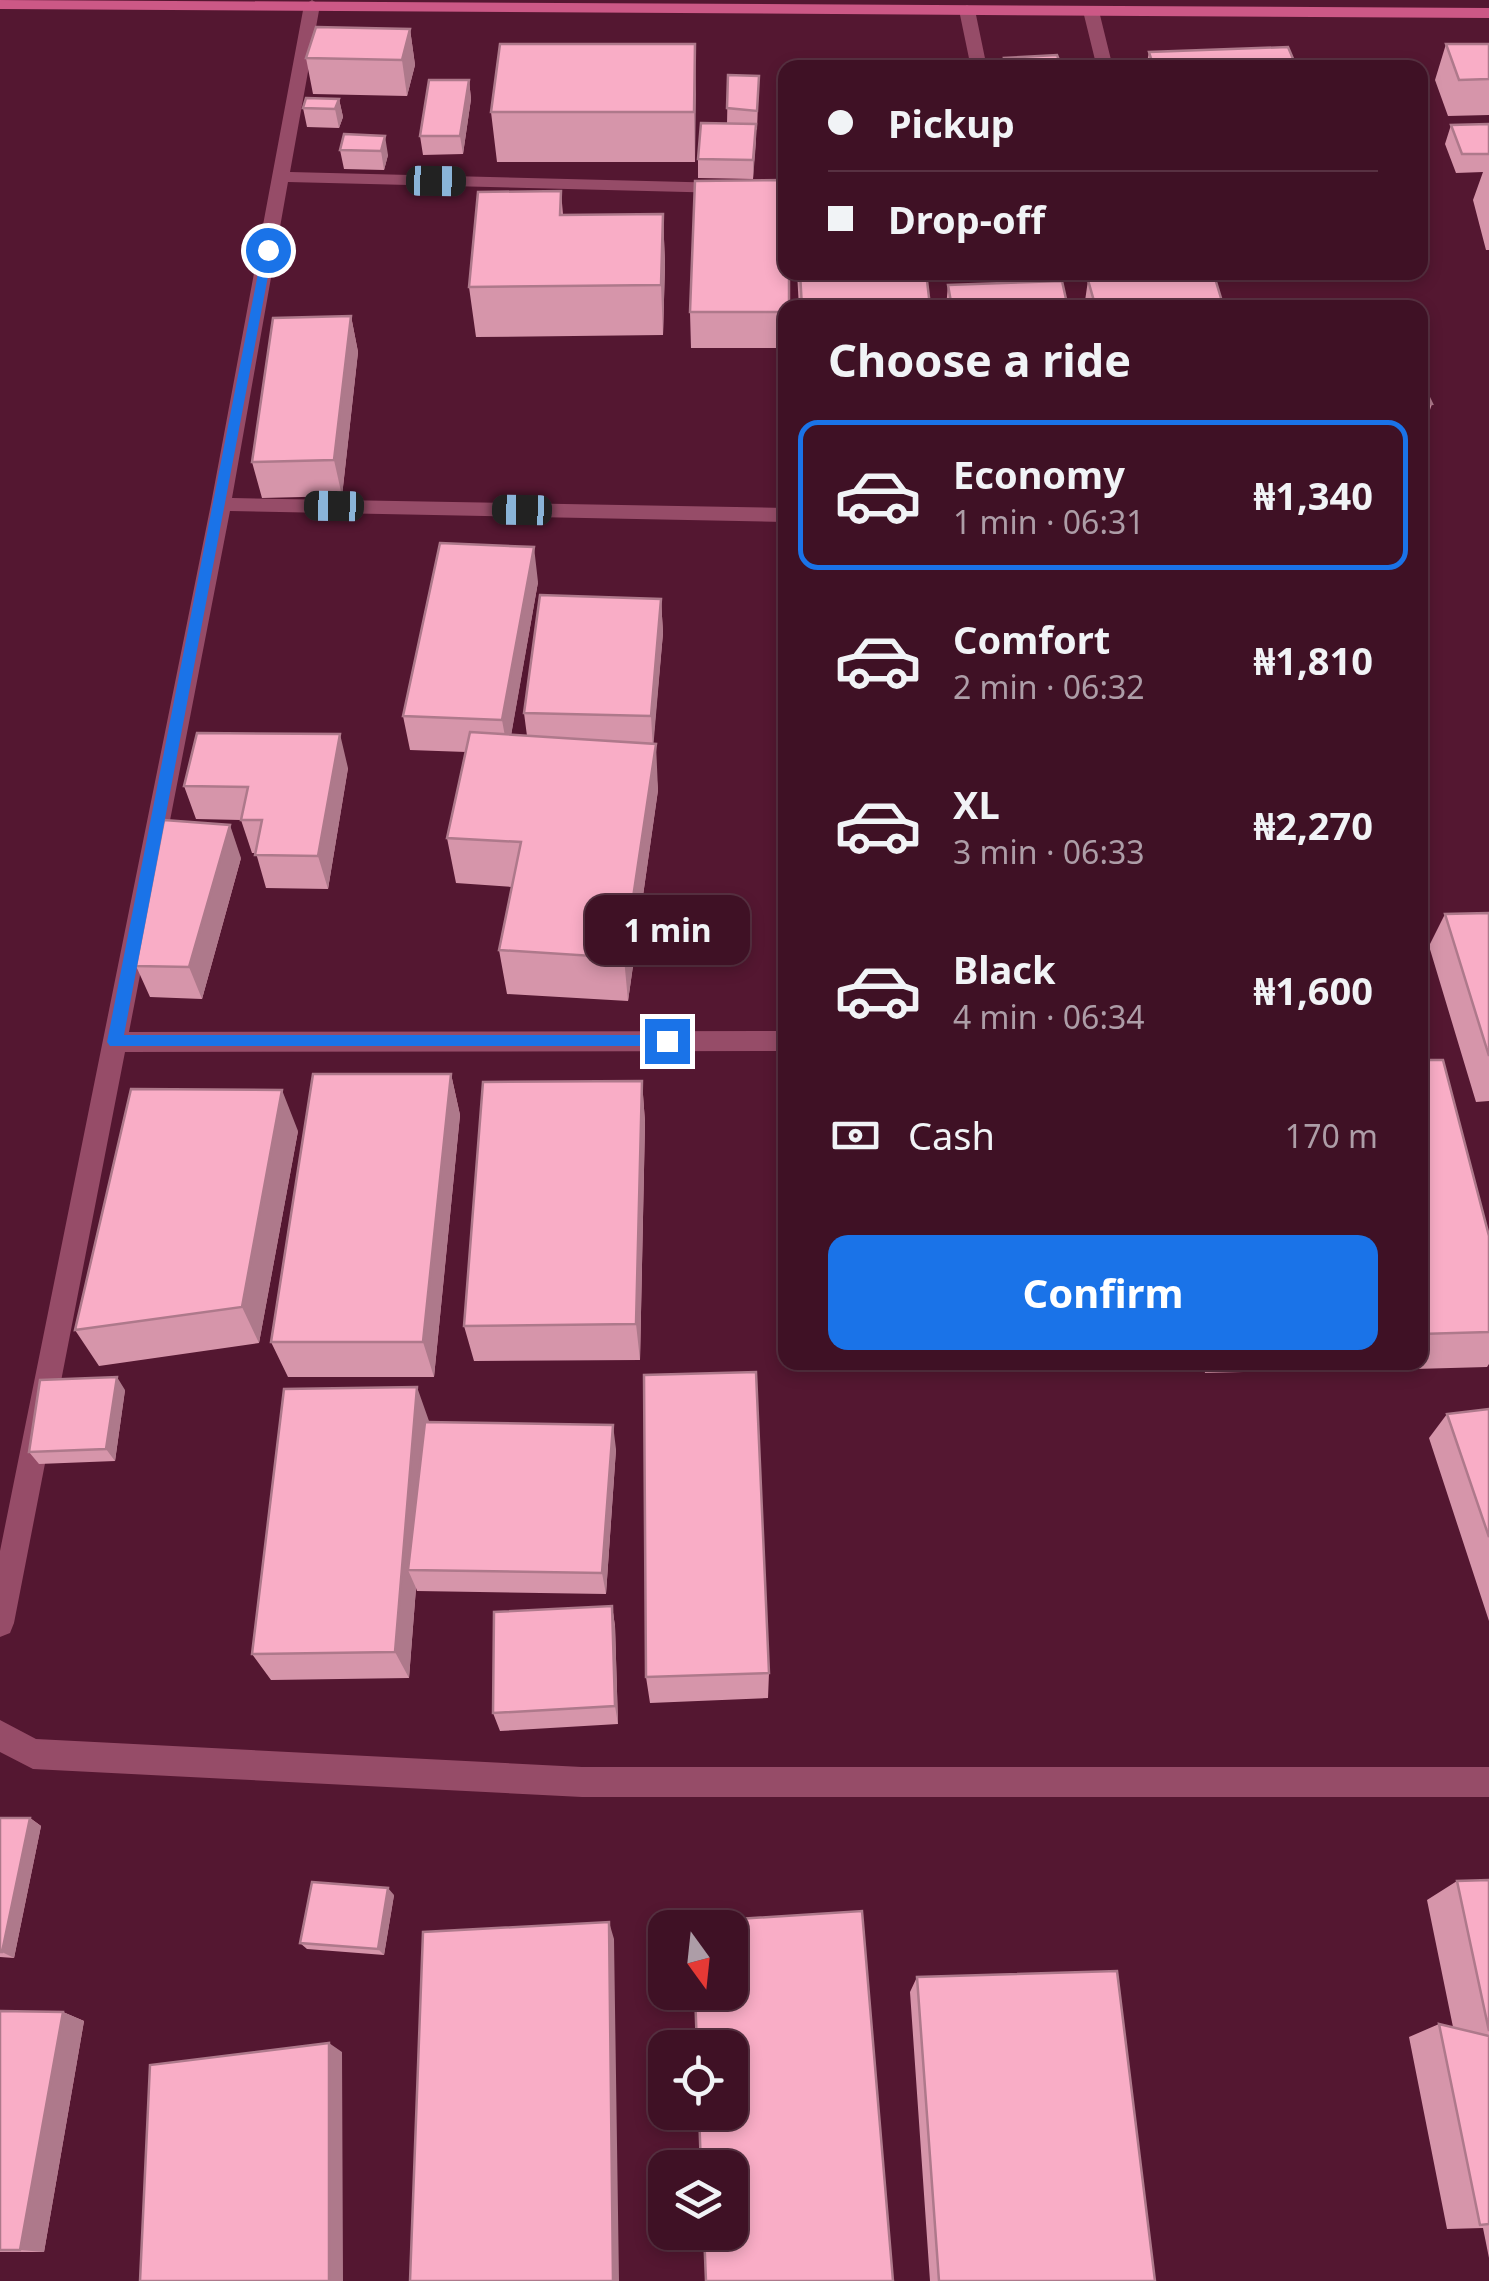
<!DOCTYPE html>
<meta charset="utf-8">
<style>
:root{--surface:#3f1125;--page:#461a2d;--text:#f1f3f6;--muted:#ad9da7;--line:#583142;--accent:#1a73e8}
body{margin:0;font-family:"Noto Sans",sans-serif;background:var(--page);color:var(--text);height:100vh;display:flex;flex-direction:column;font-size:38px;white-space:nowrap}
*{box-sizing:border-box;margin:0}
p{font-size:32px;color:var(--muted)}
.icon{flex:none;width:55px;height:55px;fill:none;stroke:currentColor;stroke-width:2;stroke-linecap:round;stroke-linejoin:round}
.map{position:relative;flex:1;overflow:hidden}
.details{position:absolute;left:778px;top:300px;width:650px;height:1070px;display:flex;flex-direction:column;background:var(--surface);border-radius:20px;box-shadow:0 5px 15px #0003,0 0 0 2px var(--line)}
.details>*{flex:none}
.top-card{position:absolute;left:778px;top:60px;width:650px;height:220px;border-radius:20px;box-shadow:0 5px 15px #0003,0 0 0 2px var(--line);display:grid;align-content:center;height:220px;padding:0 50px;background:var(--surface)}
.needle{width:65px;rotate:165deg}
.tools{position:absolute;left:648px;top:1910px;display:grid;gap:20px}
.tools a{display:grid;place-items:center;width:100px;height:100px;border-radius:20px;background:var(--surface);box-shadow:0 5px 15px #0003,0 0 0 2px var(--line);font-size:50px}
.end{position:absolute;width:45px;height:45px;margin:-22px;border:12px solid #1a73e8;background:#fff;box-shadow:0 0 0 5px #fff}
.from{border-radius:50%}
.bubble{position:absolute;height:70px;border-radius:20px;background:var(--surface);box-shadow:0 5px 15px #0003,0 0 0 2px var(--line);font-size:32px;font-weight:700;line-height:70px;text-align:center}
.car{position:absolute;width:30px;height:60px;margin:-30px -15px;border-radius:12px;box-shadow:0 0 8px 2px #0007;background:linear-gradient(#222 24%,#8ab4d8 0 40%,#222 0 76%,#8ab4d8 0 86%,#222 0)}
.top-card b{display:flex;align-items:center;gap:35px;height:95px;font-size:38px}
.top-card b+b{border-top:2px solid var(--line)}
.top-card i{width:25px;height:25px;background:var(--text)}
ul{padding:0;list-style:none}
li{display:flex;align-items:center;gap:30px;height:150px;margin:0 20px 15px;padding:0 30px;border:5px solid transparent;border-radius:20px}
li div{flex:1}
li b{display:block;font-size:38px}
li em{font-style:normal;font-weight:700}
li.selected{border-color:var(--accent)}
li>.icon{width:90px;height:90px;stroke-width:1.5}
h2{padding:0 50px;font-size:45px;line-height:120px}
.pay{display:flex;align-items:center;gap:25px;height:110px;padding:0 50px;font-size:38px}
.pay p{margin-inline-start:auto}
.button{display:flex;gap:20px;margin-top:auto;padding:20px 50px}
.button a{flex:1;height:115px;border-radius:20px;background:var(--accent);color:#fff;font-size:40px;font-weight:700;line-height:115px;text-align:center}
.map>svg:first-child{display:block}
</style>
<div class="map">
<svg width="1489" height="2281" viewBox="0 0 1489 2281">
<rect width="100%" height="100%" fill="#541731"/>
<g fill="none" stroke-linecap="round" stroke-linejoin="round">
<path fill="#964c68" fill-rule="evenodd" d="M 967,5 L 975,10 L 987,68 L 971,68 L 959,10 Z
M 1091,6 L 1099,11 L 1113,68 L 1097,68 L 1083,11 Z"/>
<path fill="#964c68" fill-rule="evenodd" d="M 312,0 L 320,5 L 290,172 L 726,183 L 735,188 L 726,193 L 288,182 L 232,498 L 785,508 L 785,522 L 230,511 L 129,1032 L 785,1031 L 785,1051 L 125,1052 L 14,1623 L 10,1633 L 0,1637 L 0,1551 L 211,504 L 304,5 Z
M 0,1720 L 36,1739 L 582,1767 L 1489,1767 L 1489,1797 L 582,1797 L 33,1769 L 0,1752 Z"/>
<path fill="#cc5886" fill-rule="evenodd" d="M 0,0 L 1489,8 L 1489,18 L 0,9 Z"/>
</g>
<path fill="#d695aa" d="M 410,29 L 415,65 L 407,96 L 313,94 L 306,58 Z
M 695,44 L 695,162 L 497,162 L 491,112 Z
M 1446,44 L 1489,44 L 1489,115 L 1448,116 L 1435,80 Z
M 1149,52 L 1297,68 L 1146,68 Z
M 728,75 L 759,76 L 757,130 L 756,129 L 753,179 L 698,178 L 698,159 L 727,124 Z
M 469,80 L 471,99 L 463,154 L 423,155 L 420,136 Z
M 339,99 L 343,117 L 339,128 L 307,127 L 303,108 Z
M 1489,124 L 1489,250 L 1486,250 L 1473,200 L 1483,172 L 1456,173 L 1445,144 L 1451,125 Z
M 344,134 L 388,155 L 384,170 L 344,169 L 340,150 Z
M 561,191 L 563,215 L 663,214 L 665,264 L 663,335 L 476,337 L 469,287 Z
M 797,272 L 926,272 L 930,308 L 799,308 Z
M 1088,280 L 1224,308 L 1084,308 Z
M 948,285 L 1068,308 L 946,308 Z
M 785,308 L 785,348 L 691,348 L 690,312 Z
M 351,316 L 358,352 L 342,496 L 262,498 L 252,462 Z
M 1420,379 L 1432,404 L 1420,439 Z
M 538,582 L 511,735 L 527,736 L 524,713 L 661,599 L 663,633 L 653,743 L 658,790 L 628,1001 L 507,994 L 499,950 L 512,887 L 456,883 L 447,838 L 466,752 L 410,750 L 403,716 Z
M 348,768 L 328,889 L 266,888 L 256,853 L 252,853 L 241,820 L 196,819 L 184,786 Z
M 241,858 L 202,999 L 150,997 L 136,966 Z
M 1420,891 L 1427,921 L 1420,936 Z
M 1489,913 L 1489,1101 L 1476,1102 L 1429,946 L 1445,914 Z
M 1420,1060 L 1489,1236 L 1489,1364 L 1487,1367 L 1342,1371 L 1340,1362 L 1420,1362 Z
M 451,1074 L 460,1115 L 434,1377 L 288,1377 L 271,1342 Z
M 642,1081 L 645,1122 L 640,1360 L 474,1361 L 464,1326 Z
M 298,1131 L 259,1343 L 99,1366 L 75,1330 Z
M 1203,1362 L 1322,1362 L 1317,1370 L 1205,1373 Z
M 125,1390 L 115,1461 L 39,1464 L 29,1452 Z
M 1489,1409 L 1489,1621 L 1429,1438 L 1447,1414 Z
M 429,1422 L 616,1449 L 606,1594 L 417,1591 L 416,1588 L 409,1678 L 271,1680 L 252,1654 Z
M 612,1606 L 615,1626 L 618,1724 L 500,1731 L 493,1713 Z
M 769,1673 L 768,1698 L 650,1703 L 646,1677 Z
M 0,1818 L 30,1818 L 41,1826 L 14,1958 L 0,1957 Z
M 1489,1880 L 1489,2258 L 1483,2228 L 1447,2229 L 1409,2037 L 1439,2024 L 1453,2027 L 1427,1900 L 1457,1881 Z
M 394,1895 L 384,1955 L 307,1949 L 300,1943 Z
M 917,1977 L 1155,2281 L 930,2281 L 910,1992 Z
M 0,2011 L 63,2012 L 84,2021 L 44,2252 L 0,2252 Z"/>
<path fill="#ae798b" d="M 410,29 L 415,65 L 407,96 L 402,60 Z
M 695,44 L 696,94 L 695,162 L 694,112 Z
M 469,80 L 471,99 L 463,154 L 460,136 Z
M 339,99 L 343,117 L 339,128 L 335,109 Z
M 756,124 L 756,143 L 753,179 L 753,160 Z
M 385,136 L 388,155 L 384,170 L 381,151 Z
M 663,214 L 665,264 L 663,335 L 661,285 Z
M 351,316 L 358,352 L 342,496 L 334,460 Z
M 534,547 L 538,582 L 508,753 L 502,720 Z
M 661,599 L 663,633 L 653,750 L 651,716 Z
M 340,734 L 348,768 L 328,889 L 318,856 Z
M 656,744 L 658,790 L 628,1001 L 624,958 Z
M 230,825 L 241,858 L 202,999 L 189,967 Z
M 451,1074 L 460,1115 L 434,1377 L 423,1342 Z
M 642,1081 L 645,1122 L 640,1360 L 636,1324 Z
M 282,1090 L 298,1131 L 259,1343 L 242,1307 Z
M 117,1377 L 125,1390 L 115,1461 L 106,1449 Z
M 417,1387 L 429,1421 L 408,1570 L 416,1588 L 409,1678 L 395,1652 Z
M 613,1425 L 616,1449 L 606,1594 L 602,1573 Z
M 612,1606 L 615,1626 L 618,1724 L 615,1706 Z
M 30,1818 L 41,1826 L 14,1958 L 2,1952 Z
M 388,1888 L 394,1895 L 384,1955 L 378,1949 Z
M 609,1922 L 614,1939 L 619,2281 L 613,2281 Z
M 63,2012 L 84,2021 L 44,2252 L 20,2250 Z
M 329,2043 L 342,2052 L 343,2281 L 329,2281 Z"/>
<path fill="#f9adc6" stroke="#ae798b" stroke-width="2.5" d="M 316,27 L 410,29 L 402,60 L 306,58 Z
M 500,44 L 695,44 L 694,112 L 491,112 Z
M 1446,44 L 1489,44 L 1489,79 L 1459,80 Z
M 1288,47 L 1297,68 L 1154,68 L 1149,52 Z
M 1057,55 L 1062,68 L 1007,68 L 1004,58 Z
M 728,75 L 759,76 L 757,111 L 727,108 Z
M 429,80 L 469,80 L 460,136 L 420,136 Z
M 306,98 L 339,99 L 335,109 L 303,108 Z
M 701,123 L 756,124 L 753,160 L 698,159 Z
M 1489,124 L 1489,154 L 1462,154 L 1451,125 Z
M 344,134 L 385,136 L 381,151 L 340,150 Z
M 785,180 L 785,272 L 789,272 L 789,308 L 785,308 L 785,312 L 690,312 L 695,181 Z
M 561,191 L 560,215 L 663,214 L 661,285 L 469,287 L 478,192 Z
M 800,272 L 926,272 L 930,306 L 802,308 Z
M 1214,275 L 1224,308 L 1096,308 L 1088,280 Z
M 1062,281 L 1068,308 L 952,308 L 948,285 Z
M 351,316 L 334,460 L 252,462 L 273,318 Z
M 1420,379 L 1432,404 L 1420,405 Z
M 440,543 L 534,547 L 502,720 L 403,716 Z
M 540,595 L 661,599 L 651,716 L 524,713 Z
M 470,732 L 656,744 L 624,958 L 499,950 L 521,842 L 447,838 Z
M 197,733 L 340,734 L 318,856 L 255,855 L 262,820 L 241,820 L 248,787 L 184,786 Z
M 164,820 L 230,825 L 189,967 L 136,966 Z
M 1420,891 L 1427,921 L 1420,921 Z
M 1489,913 L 1489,1056 L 1445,914 Z
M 1420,1060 L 1443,1060 L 1489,1236 L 1489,1332 L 1420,1334 Z
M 313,1074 L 451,1074 L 423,1342 L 271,1342 Z
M 642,1081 L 636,1324 L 464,1326 L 483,1082 Z
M 131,1089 L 282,1090 L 242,1307 L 75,1330 Z
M 756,1372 L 769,1673 L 646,1677 L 644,1375 Z
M 117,1377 L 106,1449 L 29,1452 L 40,1380 Z
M 417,1387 L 395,1652 L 252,1654 L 284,1389 Z
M 1489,1409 L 1489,1537 L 1447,1414 Z
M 425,1422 L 613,1425 L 602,1573 L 408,1570 Z
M 612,1606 L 615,1706 L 493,1713 L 494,1612 Z
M 0,1818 L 30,1818 L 2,1952 L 0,1952 Z
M 1489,1880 L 1489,2031 L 1457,1881 Z
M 312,1882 L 388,1888 L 378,1949 L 300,1943 Z
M 862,1911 L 893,2281 L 706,2281 L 704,2232 L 730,2232 L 730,2168 L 701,2168 L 699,2112 L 730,2112 L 730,2048 L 697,2048 L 695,1992 L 730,1992 L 730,1928 L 692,1928 L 692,1922 Z
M 609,1922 L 613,2281 L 410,2281 L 423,1932 Z
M 1117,1971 L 1155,2281 L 939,2281 L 917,1977 Z
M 0,2011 L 63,2012 L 20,2250 L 0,2250 Z
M 1439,2024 L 1489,2036 L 1489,2224 L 1480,2225 Z
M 329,2043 L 329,2281 L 140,2281 L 150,2065 Z"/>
<path fill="#1a73e8" d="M 263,248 L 273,250 L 124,1035 L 667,1035 L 672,1036 L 672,1046 L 110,1046 L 107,1042 Z"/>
</svg>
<div class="tools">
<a><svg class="needle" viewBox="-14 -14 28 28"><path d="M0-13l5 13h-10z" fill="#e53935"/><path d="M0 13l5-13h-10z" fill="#ad9da7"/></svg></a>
<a><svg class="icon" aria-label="locate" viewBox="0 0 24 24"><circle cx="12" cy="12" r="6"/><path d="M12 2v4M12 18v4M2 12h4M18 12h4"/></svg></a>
<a><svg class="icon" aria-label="layers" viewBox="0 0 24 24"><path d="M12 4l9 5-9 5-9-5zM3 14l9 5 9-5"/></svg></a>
</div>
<i class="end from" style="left:268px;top:250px"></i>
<i class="end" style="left:667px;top:1041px"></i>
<div class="bubble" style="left:585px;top:895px;width:165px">1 min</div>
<i class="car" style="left:436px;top:181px;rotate:91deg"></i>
<i class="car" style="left:334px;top:506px;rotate:271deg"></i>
<i class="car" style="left:522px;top:510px;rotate:271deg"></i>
<div class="top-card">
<b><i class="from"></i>Pickup</b>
<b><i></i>Drop-off</b>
</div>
<section class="details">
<h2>Choose a ride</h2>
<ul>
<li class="selected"><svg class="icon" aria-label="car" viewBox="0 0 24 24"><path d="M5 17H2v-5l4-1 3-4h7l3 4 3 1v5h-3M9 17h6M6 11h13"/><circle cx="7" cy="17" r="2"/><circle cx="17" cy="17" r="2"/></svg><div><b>Economy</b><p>1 min · 06:31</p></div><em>₦1,340</em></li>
<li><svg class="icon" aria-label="car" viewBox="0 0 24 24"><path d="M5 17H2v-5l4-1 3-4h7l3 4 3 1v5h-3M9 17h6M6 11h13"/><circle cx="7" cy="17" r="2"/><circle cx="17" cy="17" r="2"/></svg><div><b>Comfort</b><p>2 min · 06:32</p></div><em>₦1,810</em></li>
<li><svg class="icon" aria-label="car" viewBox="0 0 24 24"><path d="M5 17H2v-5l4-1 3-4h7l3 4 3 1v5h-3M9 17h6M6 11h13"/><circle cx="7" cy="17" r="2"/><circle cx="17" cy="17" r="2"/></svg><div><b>XL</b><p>3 min · 06:33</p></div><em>₦2,270</em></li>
<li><svg class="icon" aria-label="car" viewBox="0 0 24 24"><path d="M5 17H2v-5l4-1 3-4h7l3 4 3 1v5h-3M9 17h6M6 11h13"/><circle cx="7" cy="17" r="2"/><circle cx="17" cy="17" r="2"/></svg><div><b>Black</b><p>4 min · 06:34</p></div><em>₦1,600</em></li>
</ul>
<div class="pay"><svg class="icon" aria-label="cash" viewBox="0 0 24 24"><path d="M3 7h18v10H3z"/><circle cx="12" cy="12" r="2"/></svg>Cash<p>170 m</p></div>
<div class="button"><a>Confirm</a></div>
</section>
</div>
